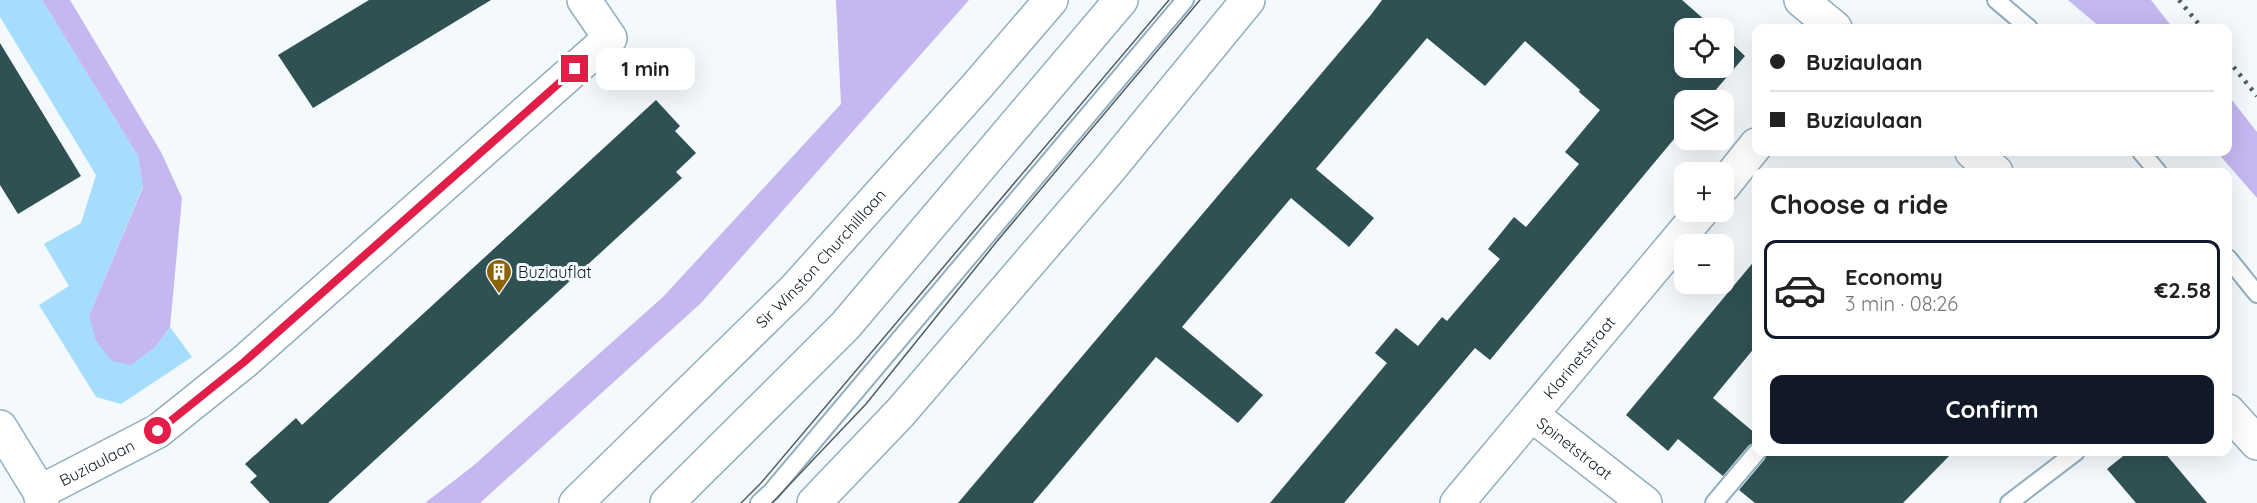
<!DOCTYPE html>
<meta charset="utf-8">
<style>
:root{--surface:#fff;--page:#f2f2f2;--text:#222;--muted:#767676;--line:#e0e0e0;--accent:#111827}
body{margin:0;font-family:Quicksand,sans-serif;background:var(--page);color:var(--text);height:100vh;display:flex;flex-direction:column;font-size:22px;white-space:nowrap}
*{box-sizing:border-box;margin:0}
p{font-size:20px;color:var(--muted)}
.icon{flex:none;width:33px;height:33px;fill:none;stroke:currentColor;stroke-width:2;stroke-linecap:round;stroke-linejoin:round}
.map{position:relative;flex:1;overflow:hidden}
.side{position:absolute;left:1752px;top:168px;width:480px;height:288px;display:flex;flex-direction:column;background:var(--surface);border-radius:12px;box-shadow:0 6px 24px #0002}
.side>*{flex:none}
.top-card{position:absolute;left:1752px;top:24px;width:480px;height:132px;border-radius:12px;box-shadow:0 6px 24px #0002;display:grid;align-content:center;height:132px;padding:0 18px;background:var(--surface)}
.buttons{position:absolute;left:1674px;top:18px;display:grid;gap:12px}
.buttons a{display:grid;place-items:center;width:60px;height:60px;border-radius:12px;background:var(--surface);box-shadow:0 6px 24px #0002;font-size:30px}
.end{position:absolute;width:27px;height:27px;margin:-14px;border:8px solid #e11d48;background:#fff;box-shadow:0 0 0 3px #fff}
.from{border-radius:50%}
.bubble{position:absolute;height:42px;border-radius:12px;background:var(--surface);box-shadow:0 6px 24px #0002;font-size:20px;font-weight:700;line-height:42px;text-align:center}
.top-card b{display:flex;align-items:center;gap:21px;height:57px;font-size:22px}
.top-card b+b{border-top:2px solid var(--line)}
.top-card i{width:15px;height:15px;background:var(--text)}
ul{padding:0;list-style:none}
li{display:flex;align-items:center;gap:18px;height:99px;margin:0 12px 9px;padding:0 6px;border:3px solid transparent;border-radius:12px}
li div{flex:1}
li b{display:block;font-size:22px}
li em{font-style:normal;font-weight:700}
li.current{border-color:var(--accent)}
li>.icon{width:54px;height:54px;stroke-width:1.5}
h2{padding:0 18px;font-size:27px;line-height:72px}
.action{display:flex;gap:12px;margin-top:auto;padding:12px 18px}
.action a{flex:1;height:69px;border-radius:12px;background:var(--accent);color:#fff;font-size:24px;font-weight:700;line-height:69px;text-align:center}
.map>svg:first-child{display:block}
</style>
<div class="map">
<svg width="2257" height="503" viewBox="0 0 2257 503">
<rect width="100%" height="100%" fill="#f3f9fc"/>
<path fill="#a6ddfd" d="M 0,0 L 42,0 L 138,156 L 143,186 L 89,316 L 155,347 L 170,327 L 192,357 L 121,404 L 96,397 L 39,305 L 69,286 L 44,244 L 81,223 L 96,175 L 0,17 Z"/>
<path fill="#c5b7f0" d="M 42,0 L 70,0 L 161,152 L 182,198 L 170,327 L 155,347 L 131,365 L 112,361 L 96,341 L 89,316 L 143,187 L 138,156 Z
M 836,0 L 969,0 L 701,303 L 480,503 L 425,503 L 473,466 L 663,297 L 841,104 Z
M 2068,0 L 2151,0 L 2173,28 L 2101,28 Z
M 2228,95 L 2257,132 L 2257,198 L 2217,152 L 2228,152 Z"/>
<path fill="#305154" d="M 369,0 L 491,0 L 313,108 L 278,55 Z
M 1382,0 L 1682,0 L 1714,28 L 1684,28 L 1684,68 L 1724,68 L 1724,36 L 1745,56 L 1707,100 L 1684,100 L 1684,127 L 1490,360 L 1475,348 L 1344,503 L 1270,503 L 1387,363 L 1375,353 L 1396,328 L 1418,346 L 1442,317 L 1447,321 L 1500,259 L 1488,249 L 1514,217 L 1526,227 L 1579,164 L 1565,152 L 1600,110 L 1579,92 L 1580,90 L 1525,41 L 1485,86 L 1427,38 L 1316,169 L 1374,218 L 1349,247 L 1291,198 L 1182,327 L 1263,395 L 1238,423 L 1156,357 L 1033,503 L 958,503 L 1370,16 Z
M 0,43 L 81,176 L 18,214 L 0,185 Z
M 656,100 L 680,126 L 675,131 L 696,153 L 676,172 L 682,178 L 328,503 L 270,503 L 250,482 L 257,476 L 245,464 L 296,418 L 302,425 Z
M 1756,259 L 1756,346 L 1713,398 L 1756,434 L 1756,442 L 1749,445 L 1723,476 L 1678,439 L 1668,451 L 1626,415 Z
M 1767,452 L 1953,452 L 1903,503 L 1755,503 L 1739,490 L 1765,459 Z
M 2128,452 L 2164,452 L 2207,503 L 2136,503 L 2107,469 Z"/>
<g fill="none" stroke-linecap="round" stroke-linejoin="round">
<defs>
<path id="service" d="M 1996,0 L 2029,28
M 2141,152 L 2158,172
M 2228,258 L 2257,294
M 759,503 L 771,492 L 1185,0
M 1714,503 L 1757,452
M 2009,503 L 2076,452"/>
<g id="minor">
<path d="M 1801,0 L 1835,28"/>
<path d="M 1972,152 L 1996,172"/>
<path d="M 1724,185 L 1756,145"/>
<path d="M 2228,411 L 2257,443"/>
<path id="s1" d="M 1532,415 L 1645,503"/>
<path d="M 0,427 L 40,492 L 42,503"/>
<path id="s2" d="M 40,492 L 158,431 L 244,362 L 610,38 L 584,0"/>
<path d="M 814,503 L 900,413 L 1107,172 L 1248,0"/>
<path id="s3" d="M 1457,503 L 1701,212"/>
</g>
<g id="tertiary">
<path id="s4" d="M 576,503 L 795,289 L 978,85 L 1051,0"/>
<path d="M 667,503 L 845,326 L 1121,0"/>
</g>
</defs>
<use href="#service" stroke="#92aebe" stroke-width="20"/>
<use href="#minor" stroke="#92aebe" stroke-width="36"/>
<use href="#tertiary" stroke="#92aebe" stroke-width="36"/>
<use href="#service" stroke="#fff" stroke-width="16"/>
<use href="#minor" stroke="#fff" stroke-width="33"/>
<use href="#tertiary" stroke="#fff" stroke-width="33"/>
<path stroke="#525c61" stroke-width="1.5" d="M 741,503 L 761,483 L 1169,0
M 772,503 L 866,404 L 998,240 L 1200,0"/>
<path stroke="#525c61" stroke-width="4.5" stroke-dasharray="3 6" stroke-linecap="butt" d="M 2179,0 L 2202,28
M 2228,60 L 2257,96"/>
</g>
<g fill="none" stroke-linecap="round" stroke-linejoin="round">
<path stroke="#e11d48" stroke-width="8" d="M 158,431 L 244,362 L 575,69"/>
</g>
<defs>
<symbol id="building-pin" viewBox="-11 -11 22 30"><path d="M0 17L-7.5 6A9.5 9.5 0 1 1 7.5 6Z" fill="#8c6206" stroke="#f3f9fc"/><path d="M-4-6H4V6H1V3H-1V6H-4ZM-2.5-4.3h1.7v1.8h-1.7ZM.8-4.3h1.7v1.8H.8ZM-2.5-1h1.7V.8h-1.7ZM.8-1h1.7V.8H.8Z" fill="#fff"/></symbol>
</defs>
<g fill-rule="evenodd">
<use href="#building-pin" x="484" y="257" width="30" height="40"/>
</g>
<g text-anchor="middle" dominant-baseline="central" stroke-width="6" stroke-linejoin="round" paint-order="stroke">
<g font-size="16" fill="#121d23" stroke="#f3f9fc">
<text stroke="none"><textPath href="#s4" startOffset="346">Sir Winston Churchilllaan</textPath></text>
<text stroke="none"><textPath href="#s3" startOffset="190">Klarinetstraat</textPath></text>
<text stroke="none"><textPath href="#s1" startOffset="54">Spinetstraat</textPath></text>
<text stroke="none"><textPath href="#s2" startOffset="64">Buziaulaan</textPath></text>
</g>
<g font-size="16" fill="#121d23" stroke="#f3f9fc" text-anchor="start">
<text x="518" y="272">Buziauflat</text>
</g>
</g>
</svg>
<div class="buttons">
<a><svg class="icon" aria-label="locate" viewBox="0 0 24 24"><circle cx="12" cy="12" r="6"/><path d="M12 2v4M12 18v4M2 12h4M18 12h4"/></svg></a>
<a><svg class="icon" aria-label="layers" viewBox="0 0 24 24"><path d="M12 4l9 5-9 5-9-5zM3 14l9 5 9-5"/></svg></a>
<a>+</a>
<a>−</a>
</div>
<i class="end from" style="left:158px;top:431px"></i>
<i class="end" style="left:575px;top:69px"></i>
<div class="bubble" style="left:596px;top:48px;width:99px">1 min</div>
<div class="top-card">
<b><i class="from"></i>Buziaulaan</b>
<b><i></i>Buziaulaan</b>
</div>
<section class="side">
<h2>Choose a ride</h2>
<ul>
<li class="current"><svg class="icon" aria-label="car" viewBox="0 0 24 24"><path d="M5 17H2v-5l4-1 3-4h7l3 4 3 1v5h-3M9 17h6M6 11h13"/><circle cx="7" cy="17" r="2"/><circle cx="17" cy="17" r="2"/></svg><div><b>Economy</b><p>3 min · 08:26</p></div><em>€2.58</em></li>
</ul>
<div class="action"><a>Confirm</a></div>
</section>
</div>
